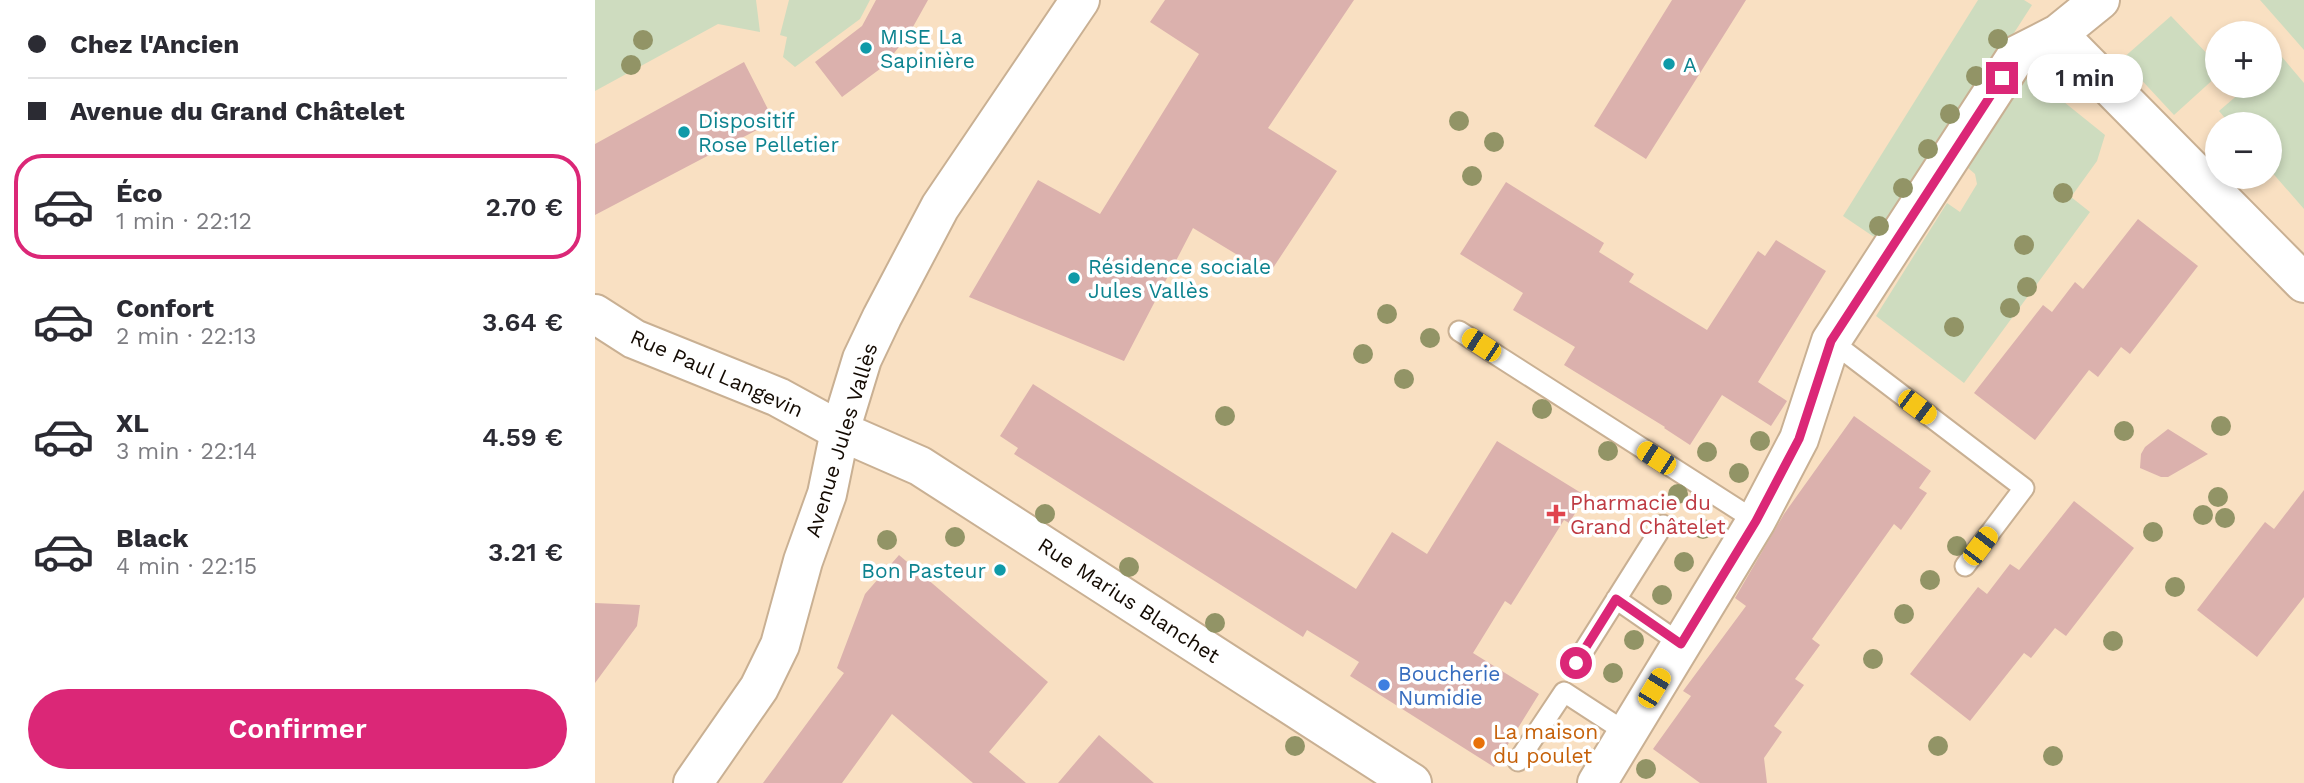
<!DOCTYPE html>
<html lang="fr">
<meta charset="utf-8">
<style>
:root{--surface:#fff;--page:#f7f7f7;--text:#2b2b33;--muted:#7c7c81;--line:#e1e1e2;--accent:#db2777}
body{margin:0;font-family:"Work Sans",sans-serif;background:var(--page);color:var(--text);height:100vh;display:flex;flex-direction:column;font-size:26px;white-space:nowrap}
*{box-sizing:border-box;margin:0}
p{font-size:23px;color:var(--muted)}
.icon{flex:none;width:38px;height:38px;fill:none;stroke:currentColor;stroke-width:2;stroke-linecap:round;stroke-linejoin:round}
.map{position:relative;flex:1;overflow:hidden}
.panel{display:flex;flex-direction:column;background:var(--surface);width:595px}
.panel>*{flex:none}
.top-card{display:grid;align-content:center;height:154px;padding:0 28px;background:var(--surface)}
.fabs{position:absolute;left:1610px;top:21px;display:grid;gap:14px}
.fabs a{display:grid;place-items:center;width:77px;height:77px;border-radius:50%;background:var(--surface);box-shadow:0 4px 10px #0003;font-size:35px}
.end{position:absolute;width:32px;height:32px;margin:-16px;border:9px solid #db2777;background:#fff;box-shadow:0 0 0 4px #fff}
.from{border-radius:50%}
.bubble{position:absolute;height:49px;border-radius:24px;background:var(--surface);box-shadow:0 4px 10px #0003;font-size:23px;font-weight:600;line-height:49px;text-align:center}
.car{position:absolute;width:21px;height:42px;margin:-21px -10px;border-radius:9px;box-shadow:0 0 5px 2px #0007;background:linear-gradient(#f5c518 24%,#345 0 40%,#f5c518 0 76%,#345 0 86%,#f5c518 0)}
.top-card b{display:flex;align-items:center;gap:24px;height:66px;font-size:26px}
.top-card b+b{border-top:2px solid var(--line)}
.top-card i{width:18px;height:18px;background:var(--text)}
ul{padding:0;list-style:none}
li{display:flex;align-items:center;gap:21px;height:105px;margin:0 14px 10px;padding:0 14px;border:4px solid transparent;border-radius:28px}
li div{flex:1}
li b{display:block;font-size:26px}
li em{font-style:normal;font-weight:600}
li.active{border-color:var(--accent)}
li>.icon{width:63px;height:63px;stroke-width:1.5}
.cta{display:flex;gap:14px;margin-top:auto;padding:14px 28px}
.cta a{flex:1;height:80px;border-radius:42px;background:var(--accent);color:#fff;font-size:28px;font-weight:600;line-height:80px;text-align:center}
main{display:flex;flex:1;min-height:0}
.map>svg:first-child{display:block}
</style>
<main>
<section class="panel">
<div class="top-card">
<b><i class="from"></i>Chez l'Ancien</b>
<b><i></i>Avenue du Grand Châtelet</b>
</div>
<ul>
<li class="active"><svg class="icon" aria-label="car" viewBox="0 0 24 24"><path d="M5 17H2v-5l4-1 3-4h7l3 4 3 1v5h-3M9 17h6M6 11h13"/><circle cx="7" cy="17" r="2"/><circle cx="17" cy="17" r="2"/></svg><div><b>Éco</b><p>1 min · 22:12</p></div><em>2.70 €</em></li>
<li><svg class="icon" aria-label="car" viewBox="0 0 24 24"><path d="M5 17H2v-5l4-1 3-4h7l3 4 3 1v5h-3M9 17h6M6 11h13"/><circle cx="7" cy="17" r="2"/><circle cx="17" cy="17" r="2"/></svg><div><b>Confort</b><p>2 min · 22:13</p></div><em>3.64 €</em></li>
<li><svg class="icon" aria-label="car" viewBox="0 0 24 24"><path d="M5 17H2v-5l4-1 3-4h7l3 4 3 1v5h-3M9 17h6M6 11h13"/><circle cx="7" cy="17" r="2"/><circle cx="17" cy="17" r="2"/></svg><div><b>XL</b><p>3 min · 22:14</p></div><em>4.59 €</em></li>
<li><svg class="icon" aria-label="car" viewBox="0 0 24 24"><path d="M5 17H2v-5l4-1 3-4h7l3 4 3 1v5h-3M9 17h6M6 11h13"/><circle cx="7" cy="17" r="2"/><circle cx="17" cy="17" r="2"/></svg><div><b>Black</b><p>4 min · 22:15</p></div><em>3.21 €</em></li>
</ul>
<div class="cta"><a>Confirmer</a></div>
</section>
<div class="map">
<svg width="1709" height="783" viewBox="0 0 1709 783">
<rect width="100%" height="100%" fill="#f9e0c2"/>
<path fill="#cedcbf" d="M 0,0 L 161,0 L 165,32 L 123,24 L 0,91 Z
M 194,0 L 275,0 L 265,19 L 200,67 L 188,57 L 192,37 L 185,35 Z
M 1383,0 L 1429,0 L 1437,5 L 1285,241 L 1248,216 Z
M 1665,0 L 1709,0 L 1709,50 Z
M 1576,16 L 1622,64 L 1622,76 L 1579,115 L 1527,59 Z
M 1687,57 L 1709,83 L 1709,209 L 1675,170 L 1675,124 L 1635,124 L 1624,111 L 1653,86 L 1675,86 L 1675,67 Z
M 1433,73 L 1510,135 L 1502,161 L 1476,197 L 1495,212 L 1369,383 L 1281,316 L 1352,203 L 1365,212 L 1382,184 L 1380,174 L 1372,167 Z"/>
<path fill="#dbb1ad" d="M 281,0 L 333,0 L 314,34 L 289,66 L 247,97 L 220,62 L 267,26 Z
M 570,0 L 759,0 L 673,128 L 742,171 L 674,274 L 598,228 L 529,361 L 374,297 L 443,180 L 505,214 L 604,54 L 555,22 Z
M 1077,0 L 1151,0 L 1051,159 L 999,126 Z
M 149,62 L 179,121 L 0,215 L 0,144 Z
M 911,182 L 1009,243 L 1004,252 L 1039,274 L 1034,282 L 1112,330 L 1163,251 L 1170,256 L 1181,240 L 1231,271 L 1163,382 L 1192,401 L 1176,426 L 1127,395 L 1095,445 L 1069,428 L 1070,427 L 969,365 L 980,347 L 918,310 L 928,293 L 865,254 Z
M 1543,219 L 1603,266 L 1535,354 L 1526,347 L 1503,377 L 1494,370 L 1440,440 L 1379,393 L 1448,305 L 1457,312 L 1480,282 L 1488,289 Z
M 438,384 L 761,589 L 797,532 L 832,554 L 902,441 L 991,496 L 974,523 L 969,520 L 916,605 L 910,601 L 878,653 L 944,694 L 899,767 L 755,676 L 764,662 L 712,630 L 708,637 L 419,454 L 423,448 L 405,436 Z
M 1259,416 L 1336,471 L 1324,488 L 1332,493 L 1306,530 L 1299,524 L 1217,639 L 1225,645 L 1200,679 L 1209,685 L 1179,726 L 1187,732 L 1169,758 L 1172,783 L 1105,783 L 1058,749 L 1096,696 L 1088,691 L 1151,606 L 1140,598 L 1189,514 Z
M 1573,429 L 1613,454 L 1573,477 L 1566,477 L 1545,468 L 1546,454 L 1550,447 Z
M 1709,490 L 1709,597 L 1662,657 L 1602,610 L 1670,522 L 1679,529 Z
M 1479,501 L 1539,548 L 1471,636 L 1460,628 L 1436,658 L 1429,653 L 1375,721 L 1315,674 L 1383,587 L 1392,594 L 1415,564 L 1424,570 Z
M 304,555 L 453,682 L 394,752 L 431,783 L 378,783 L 297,714 L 247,783 L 168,783 L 249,673 L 242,668 L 270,594 Z
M 0,603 L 45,605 L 42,626 L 0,683 Z
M 504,735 L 559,783 L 463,783 Z"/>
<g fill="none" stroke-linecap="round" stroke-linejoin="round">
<defs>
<path id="service" d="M 864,331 L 1161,521
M 1236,341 L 1429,488 L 1370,566
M 1021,599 L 1086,644
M 981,663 L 1068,525
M 923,761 L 969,692 L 1032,733"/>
<path id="minor" d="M 1463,34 L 1709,283
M 0,314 L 39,339 L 183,397 L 245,431 L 325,466 L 817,783
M 1002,783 L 1161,521 L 1204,439 L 1236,341 L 1422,55 L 1463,34 L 1505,0"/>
<path id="tertiary" d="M 98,783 L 164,688 L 185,645 L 208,561 L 232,494 L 245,431 L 267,359 L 287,317 L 345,207 L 485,0"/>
</defs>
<use href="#service" stroke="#c9b093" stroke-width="23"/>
<use href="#minor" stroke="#c9b093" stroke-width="42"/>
<use href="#tertiary" stroke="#c9b093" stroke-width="42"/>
<use href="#service" stroke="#fff" stroke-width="19"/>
<use href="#minor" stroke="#fff" stroke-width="38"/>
<use href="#tertiary" stroke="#fff" stroke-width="38"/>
</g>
<g fill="#929466">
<circle cx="1403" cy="39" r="10"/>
<circle cx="48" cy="40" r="10"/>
<circle cx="36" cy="65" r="10"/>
<circle cx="1381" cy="76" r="10"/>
<circle cx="1355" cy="114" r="10"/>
<circle cx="864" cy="121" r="10"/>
<circle cx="899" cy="142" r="10"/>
<circle cx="1333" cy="149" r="10"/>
<circle cx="877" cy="176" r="10"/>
<circle cx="1308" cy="188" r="10"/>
<circle cx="1468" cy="193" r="10"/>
<circle cx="1284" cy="226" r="10"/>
<circle cx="1429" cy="245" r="10"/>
<circle cx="1432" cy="287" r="10"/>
<circle cx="1415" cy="308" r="10"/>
<circle cx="792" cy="314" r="10"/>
<circle cx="1359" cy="327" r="10"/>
<circle cx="835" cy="338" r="10"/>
<circle cx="768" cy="354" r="10"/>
<circle cx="809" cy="379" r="10"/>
<circle cx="947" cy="409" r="10"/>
<circle cx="630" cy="416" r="10"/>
<circle cx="1626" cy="426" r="10"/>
<circle cx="1529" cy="431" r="10"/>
<circle cx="1165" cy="441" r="10"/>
<circle cx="1013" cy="451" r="10"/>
<circle cx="1112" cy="452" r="10"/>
<circle cx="1144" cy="473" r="10"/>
<circle cx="1083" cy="494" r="10"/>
<circle cx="1623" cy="497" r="10"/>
<circle cx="450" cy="514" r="10"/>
<circle cx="1608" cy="515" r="10"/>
<circle cx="1630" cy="518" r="10"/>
<circle cx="1108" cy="529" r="10"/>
<circle cx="1558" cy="532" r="10"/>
<circle cx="360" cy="537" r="10"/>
<circle cx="292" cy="540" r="10"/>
<circle cx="1362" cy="546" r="10"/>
<circle cx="1089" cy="562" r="10"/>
<circle cx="534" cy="567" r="10"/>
<circle cx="1335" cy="580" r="10"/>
<circle cx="1580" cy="587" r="10"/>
<circle cx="1067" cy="595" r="10"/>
<circle cx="1309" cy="614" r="10"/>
<circle cx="620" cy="623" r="10"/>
<circle cx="1039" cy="640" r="10"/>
<circle cx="1518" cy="641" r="10"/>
<circle cx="1278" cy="659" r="10"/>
<circle cx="1018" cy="673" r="10"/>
<circle cx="700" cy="746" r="10"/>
<circle cx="1343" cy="746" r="10"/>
<circle cx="1458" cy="756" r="10"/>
<circle cx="1051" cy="769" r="10"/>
</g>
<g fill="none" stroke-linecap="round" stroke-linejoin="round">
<path stroke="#db2777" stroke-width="9" d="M 981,663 L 1021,599 L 1086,644 L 1161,521 L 1204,439 L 1236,341 L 1407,78"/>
</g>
<g fill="#0f9aa8" stroke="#fff" stroke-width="2.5">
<circle cx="271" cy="48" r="7"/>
<circle cx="1074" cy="64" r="7"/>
<circle cx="89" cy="132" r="7"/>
<circle cx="479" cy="278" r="7"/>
<circle cx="405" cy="570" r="7"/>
</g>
<path fill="#e0444e" stroke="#fff" stroke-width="2.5" d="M957.5 503.5h7v7h7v7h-7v7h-7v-7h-7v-7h7z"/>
<circle fill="#3f7fe0" stroke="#fff" stroke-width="2.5" cx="789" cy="685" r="7"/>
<circle fill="#e8710a" stroke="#fff" stroke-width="2.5" cx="884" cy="743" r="7"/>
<g text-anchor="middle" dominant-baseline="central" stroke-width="7" stroke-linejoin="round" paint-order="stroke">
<g font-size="21" fill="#0d838f" stroke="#fff" text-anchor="start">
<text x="285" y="36">MISE La<tspan x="285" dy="24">Sapinière</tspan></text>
<text x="1088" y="64">A</text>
<text x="103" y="120">Dispositif<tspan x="103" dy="24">Rose Pelletier</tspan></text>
<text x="493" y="266">Résidence sociale<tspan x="493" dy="24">Jules Vallès</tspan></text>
<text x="391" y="570" text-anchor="end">Bon Pasteur</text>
</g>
<g font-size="21" fill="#130a02" stroke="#fff">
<text transform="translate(122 373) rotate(24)">Rue Paul Langevin</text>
<text transform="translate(246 440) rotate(-73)">Avenue Jules Vallès</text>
<text transform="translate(534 600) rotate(33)">Rue Marius Blanchet</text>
</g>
<g font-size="21" fill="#be3a42" stroke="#fff" text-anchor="start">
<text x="975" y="502">Pharmacie du<tspan x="975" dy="24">Grand Châtelet</tspan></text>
</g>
<g font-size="21" fill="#366cbe" stroke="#fff" text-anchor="start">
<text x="803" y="673">Boucherie<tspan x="803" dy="24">Numidie</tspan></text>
</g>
<g font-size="21" fill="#c56008" stroke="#fff" text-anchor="start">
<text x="898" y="731">La maison<tspan x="898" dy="24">du poulet</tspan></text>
</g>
</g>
</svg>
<div class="fabs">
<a>+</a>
<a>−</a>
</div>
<i class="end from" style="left:981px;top:663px"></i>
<i class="end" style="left:1407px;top:78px"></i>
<div class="bubble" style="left:1432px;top:54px;width:116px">1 min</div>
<i class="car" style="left:886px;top:345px;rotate:303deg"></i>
<i class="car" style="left:1322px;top:407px;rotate:127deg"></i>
<i class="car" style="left:1061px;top:458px;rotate:303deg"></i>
<i class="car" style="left:1385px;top:546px;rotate:37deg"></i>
<i class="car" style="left:1059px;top:688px;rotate:31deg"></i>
</div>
</main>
